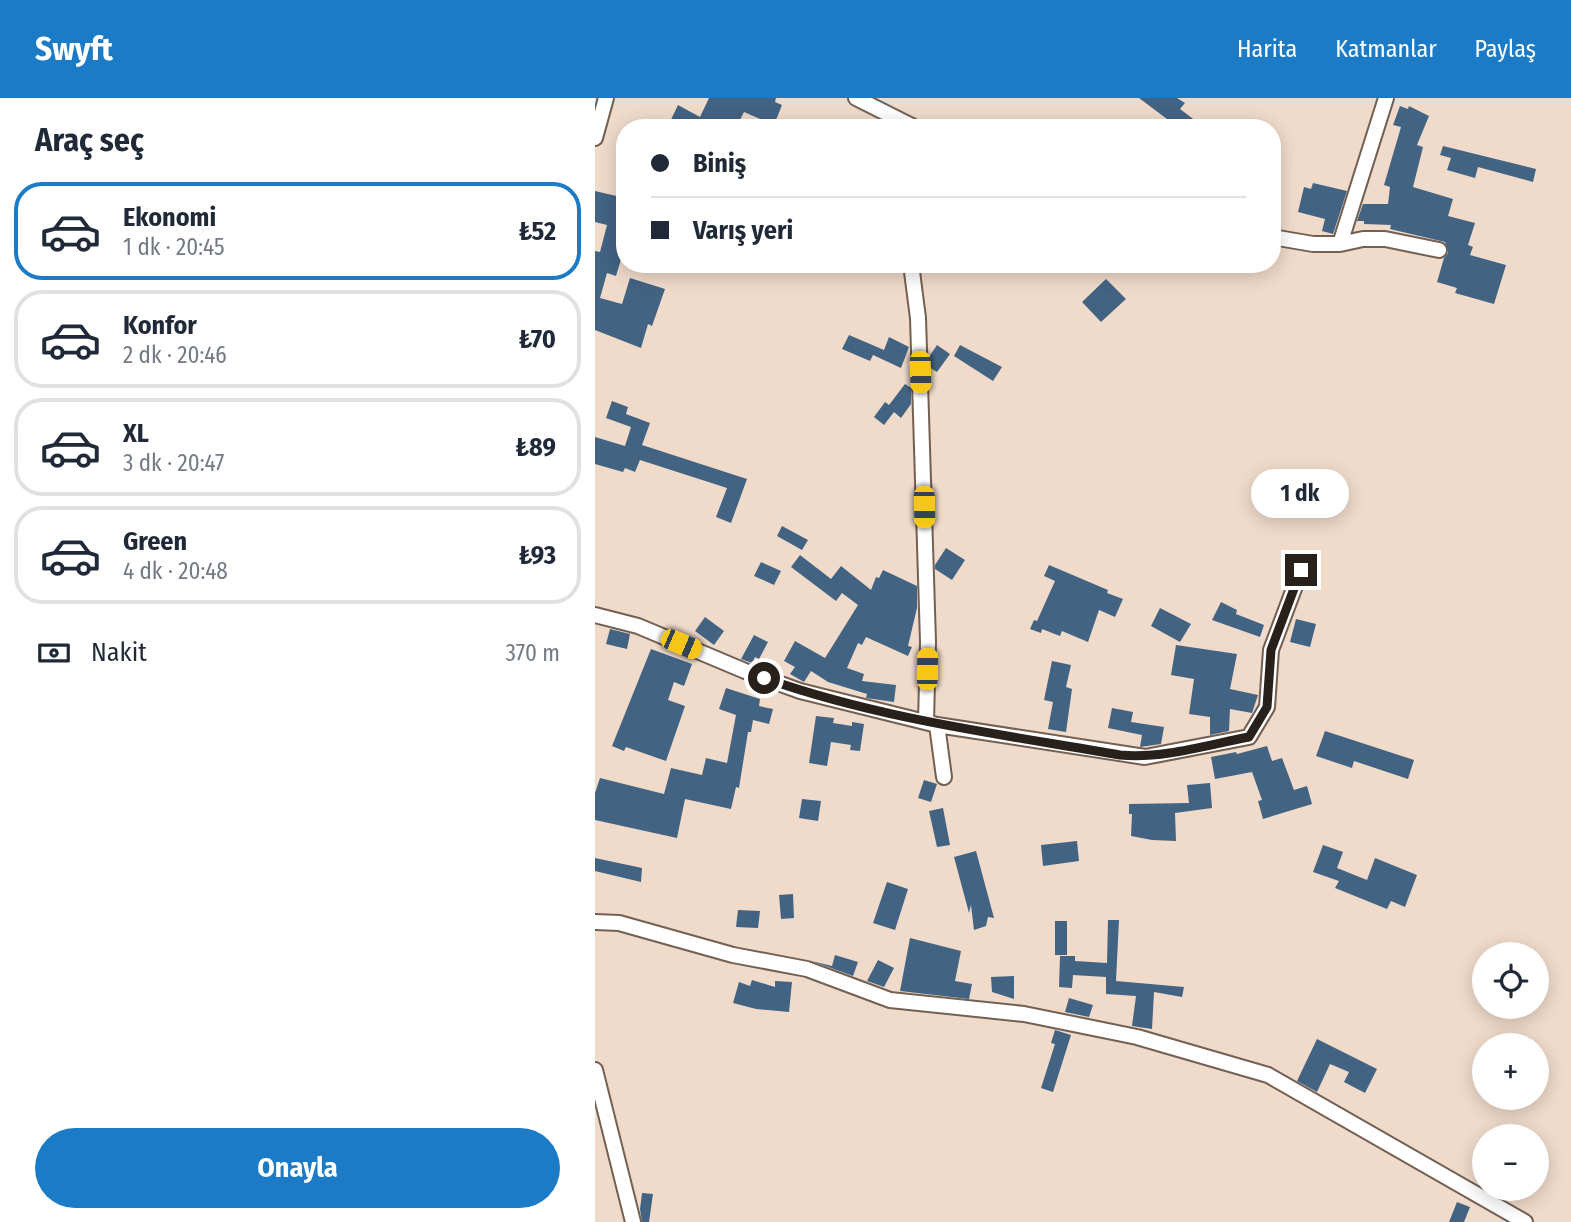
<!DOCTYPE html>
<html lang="tr">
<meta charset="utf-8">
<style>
:root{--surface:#fff;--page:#f2f2f3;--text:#1f2937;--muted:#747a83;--line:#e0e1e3;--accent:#1b7bc7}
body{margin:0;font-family:"Fira Sans Condensed",sans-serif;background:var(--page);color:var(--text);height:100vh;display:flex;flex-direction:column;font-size:26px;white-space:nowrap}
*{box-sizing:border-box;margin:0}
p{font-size:23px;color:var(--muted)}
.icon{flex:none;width:38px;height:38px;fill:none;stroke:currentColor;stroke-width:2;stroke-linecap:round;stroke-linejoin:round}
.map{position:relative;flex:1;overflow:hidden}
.drawer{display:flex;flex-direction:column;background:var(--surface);width:595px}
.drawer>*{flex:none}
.hud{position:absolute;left:21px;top:21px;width:665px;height:154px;border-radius:28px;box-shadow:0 4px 18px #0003;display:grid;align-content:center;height:154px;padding:0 35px;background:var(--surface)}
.tools{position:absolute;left:877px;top:844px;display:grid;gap:14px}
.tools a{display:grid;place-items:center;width:77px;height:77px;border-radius:50%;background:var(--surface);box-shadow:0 4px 18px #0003;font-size:35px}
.end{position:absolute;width:32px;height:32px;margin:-16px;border:9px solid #28201b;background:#fff;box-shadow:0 0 0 4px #fff}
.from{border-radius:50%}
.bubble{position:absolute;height:49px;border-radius:24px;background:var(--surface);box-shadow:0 4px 18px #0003;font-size:23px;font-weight:700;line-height:49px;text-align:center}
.car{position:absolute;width:21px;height:42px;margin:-21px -10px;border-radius:9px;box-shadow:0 0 5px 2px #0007;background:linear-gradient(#f5c518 24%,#345 0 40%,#f5c518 0 76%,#345 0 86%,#f5c518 0)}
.hud b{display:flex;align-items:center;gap:24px;height:66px;font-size:26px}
.hud b+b{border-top:2px solid var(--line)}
.hud i{width:18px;height:18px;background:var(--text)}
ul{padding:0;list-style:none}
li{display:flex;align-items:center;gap:21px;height:98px;margin:0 14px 10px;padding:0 21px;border:4px solid var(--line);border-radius:28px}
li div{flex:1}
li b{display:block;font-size:26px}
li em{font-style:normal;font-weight:700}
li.on{border-color:var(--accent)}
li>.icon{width:63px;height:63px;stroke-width:1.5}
h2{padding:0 35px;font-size:32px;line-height:84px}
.pay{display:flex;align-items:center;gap:18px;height:77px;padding:0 35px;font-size:26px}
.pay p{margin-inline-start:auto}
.cta{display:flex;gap:14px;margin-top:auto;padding:14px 35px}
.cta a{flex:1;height:80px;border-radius:42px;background:var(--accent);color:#fff;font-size:28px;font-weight:700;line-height:80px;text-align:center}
header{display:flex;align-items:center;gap:42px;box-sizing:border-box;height:98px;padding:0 35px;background:var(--accent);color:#fff}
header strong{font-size:33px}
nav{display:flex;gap:38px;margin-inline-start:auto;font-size:24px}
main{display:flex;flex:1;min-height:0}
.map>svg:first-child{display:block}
</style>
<header>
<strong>Swyft</strong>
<nav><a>Harita</a><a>Katmanlar</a><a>Paylaş</a></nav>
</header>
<main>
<section class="drawer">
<h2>Araç seç</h2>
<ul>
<li class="on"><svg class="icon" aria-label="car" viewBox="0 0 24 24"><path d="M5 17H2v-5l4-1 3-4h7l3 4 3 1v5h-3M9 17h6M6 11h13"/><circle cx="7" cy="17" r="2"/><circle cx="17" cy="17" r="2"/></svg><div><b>Ekonomi</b><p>1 dk · 20:45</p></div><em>₺52</em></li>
<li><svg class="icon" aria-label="car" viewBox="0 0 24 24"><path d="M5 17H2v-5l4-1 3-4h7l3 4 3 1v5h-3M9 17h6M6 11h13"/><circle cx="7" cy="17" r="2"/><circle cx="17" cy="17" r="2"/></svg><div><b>Konfor</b><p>2 dk · 20:46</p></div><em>₺70</em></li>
<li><svg class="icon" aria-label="car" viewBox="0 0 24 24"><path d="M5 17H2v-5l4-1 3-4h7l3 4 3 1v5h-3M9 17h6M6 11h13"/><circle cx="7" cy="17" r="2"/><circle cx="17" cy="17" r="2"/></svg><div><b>XL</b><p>3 dk · 20:47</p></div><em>₺89</em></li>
<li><svg class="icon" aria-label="car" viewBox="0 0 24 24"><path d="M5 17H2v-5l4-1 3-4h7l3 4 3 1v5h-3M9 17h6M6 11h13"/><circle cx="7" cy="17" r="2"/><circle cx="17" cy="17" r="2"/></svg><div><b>Green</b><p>4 dk · 20:48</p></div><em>₺93</em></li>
</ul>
<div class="pay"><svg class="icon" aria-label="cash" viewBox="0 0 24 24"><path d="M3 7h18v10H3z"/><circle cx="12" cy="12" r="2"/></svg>Nakit<p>370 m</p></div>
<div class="cta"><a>Onayla</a></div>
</section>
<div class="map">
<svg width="976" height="1124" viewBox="0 0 976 1124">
<rect width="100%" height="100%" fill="#f0dbcb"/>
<path fill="#436383" d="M 114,0 L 181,0 L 180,4 L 187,7 L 179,27 L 149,14 L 141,30 L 72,30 L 83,7 L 105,19 Z
M 544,0 L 582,0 L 590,5 L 585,11 L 610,30 L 567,30 L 572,21 Z
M 805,8 L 813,11 L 814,8 L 834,18 L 822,47 L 828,49 L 818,89 L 858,101 L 853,118 L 880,125 L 873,147 L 878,149 L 875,157 L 911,167 L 899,206 L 860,195 L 862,190 L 842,184 L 849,160 L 853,155 L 850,144 L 795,131 L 796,127 L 769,126 L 769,123 L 762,123 L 768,106 L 793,106 L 795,89 L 789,87 L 806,29 L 798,27 Z
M 848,48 L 941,71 L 938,84 L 883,69 L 880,80 L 852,72 L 856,60 L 845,57 Z
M 718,85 L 752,93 L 738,136 L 727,133 L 730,121 L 703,114 L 709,89 L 716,91 Z
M 0,93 L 30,100 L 30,148 L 21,178 L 12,175 L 5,200 L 27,206 L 35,180 L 70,191 L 57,228 L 53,226 L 46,250 L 0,232 L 0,153 L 5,154 L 12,127 L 0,124 Z
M 511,181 L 531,201 L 506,224 L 487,204 Z
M 254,237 L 289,252 L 294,239 L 314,249 L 306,270 L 278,257 L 275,263 L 247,251 Z
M 342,247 L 355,256 L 342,274 L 334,269 L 334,259 Z
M 365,247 L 407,269 L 398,283 L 359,258 Z
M 310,286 L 316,290 L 316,306 L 306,320 L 299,314 L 289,327 L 279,319 L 290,304 L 294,307 Z
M 17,303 L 33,309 L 31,316 L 55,325 L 47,347 L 152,381 L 136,425 L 121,419 L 132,390 L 45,362 L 40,374 L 30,370 L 28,374 L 0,366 L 0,339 L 30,348 L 36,329 L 11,320 Z
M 727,387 L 737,391 L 729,414 L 718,410 Z
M 187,428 L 213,442 L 207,452 L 182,438 Z
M 351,450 L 370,462 L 357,482 L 340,471 L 340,467 Z
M 205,457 L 236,481 L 246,468 L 276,492 L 281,479 L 284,480 L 288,472 L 322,488 L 322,510 L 313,548 L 317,549 L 313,558 L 271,539 L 267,547 L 263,545 L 252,570 L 269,576 L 267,583 L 301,587 L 299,604 L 271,600 L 272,596 L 233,584 L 216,573 L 209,584 L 195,576 L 200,569 L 189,563 L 200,543 L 230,560 L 263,507 L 247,495 L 241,503 L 196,469 Z
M 166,464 L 186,473 L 179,487 L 159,478 Z
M 454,467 L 513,492 L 512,495 L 528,501 L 520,519 L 504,512 L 493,544 L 467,533 L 465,538 L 447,531 L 446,535 L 435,531 L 439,522 L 442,523 L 460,483 L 449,478 Z
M 626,504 L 642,512 L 641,516 L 669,527 L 665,539 L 617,522 Z
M 565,510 L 596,526 L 585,544 L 556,528 Z
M 110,519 L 129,533 L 119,547 L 100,533 Z
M 701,521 L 721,526 L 715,549 L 695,544 Z
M 15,531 L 35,536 L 32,551 L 11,546 Z
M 159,537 L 173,544 L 164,561 L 160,559 L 157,565 L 146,561 Z
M 581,547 L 642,556 L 635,591 L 663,597 L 657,615 L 635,611 L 634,633 L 615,637 L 615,619 L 594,616 L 599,581 L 576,577 Z
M 56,551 L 97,566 L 89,588 L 79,584 L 73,602 L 90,608 L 71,663 L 31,649 L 29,653 L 17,648 Z
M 457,563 L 476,567 L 471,589 L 477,591 L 471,634 L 453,631 L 458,604 L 449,602 Z
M 131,590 L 165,601 L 164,608 L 178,611 L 174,626 L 158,622 L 156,634 L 153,634 L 144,690 L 141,689 L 136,711 L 90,701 L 82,740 L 0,722 L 0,695 L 5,680 L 69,696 L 76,670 L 107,677 L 111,660 L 132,665 L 141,617 L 124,611 Z
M 517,610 L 538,614 L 536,624 L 569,629 L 566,646 L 545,649 L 547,637 L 513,630 Z
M 221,618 L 239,620 L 238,625 L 257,628 L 257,624 L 269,626 L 265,653 L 255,652 L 256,647 L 236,644 L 232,668 L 214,665 Z
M 730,633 L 819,662 L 813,681 L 759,663 L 757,670 L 721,658 Z
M 672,648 L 677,663 L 687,660 L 699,692 L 712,688 L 717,706 L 668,721 L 663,703 L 667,702 L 657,674 L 620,681 L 616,659 L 641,654 L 642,656 Z
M 329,682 L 342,686 L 336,704 L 323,700 Z
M 615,685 L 617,710 L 580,715 L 581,743 L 557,742 L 536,738 L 537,716 L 534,716 L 534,706 L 594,705 L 592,687 Z
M 207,701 L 226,703 L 223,723 L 204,720 Z
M 348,710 L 355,747 L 342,749 L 334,713 Z
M 482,743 L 484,763 L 448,768 L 446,747 Z
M 728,747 L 748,754 L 742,770 L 772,782 L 780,760 L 822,777 L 810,809 L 796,803 L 792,811 L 740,790 L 744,783 L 718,774 Z
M 381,753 L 399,820 L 393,819 L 391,828 L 379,832 L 376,807 L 374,815 L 359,759 Z
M 0,760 L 47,770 L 46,784 L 0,773 Z
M 292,784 L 313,791 L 300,832 L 278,825 Z
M 198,796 L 199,820 L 186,821 L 184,797 Z
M 143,812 L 165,813 L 163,830 L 141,829 Z
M 513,822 L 524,822 L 521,883 L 589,889 L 587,899 L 559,894 L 557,931 L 537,928 L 541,898 L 511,896 L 511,879 L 478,877 L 477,890 L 464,889 L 465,858 L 480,858 L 480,863 L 512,865 Z
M 460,823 L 472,823 L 472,857 L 460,857 Z
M 315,840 L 366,853 L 360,883 L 377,886 L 374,901 L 305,893 Z
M 240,857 L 263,864 L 258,878 L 217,863 L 237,868 Z
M 283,862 L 299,870 L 289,889 L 272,883 Z
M 419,878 L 419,901 L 397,894 L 396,879 Z
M 157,882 L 180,889 L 180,883 L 197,884 L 194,914 L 161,911 L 138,905 L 144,884 L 155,888 Z
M 474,900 L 498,907 L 494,919 L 470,914 Z
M 460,932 L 476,937 L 458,994 L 446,990 L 460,946 L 456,945 Z
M 722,941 L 782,971 L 770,995 L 749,984 L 754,974 L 735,966 L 722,994 L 702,983 Z
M 47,1095 L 58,1096 L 54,1124 L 47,1124 L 45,1111 Z
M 862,1104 L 875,1109 L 869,1124 L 854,1124 Z"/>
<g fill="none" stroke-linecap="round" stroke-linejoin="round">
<defs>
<path id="minor" d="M 261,0 L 321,30
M 0,40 L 11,0
M 677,139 L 718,146 L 745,146 L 768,141 L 790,141 L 844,152
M 745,146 L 791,0
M 316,166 L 323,220 L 333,544 L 331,624
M 0,517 L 43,528 L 150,573 L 205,593 L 342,627 L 550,659 L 654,639 L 672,609 L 676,552 L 706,472
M 342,627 L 349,679
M 0,824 L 24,825 L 138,857 L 212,871 L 295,902 L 429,916 L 542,939 L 673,977 L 930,1124
M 0,972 L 38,1124"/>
</defs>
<use href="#minor" stroke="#736053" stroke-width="18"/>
<use href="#minor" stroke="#fff" stroke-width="14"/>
</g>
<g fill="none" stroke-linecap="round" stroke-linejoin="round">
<path stroke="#28201b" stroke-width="9" d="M 169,580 C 285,621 404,636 525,657 C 568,661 612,647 654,639 L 672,609 L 676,552 L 706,472"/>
</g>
</svg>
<div class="tools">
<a><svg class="icon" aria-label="locate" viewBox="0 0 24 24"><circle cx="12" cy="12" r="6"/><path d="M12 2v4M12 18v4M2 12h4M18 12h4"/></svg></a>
<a>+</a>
<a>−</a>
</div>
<i class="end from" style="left:169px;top:580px"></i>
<i class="end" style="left:706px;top:472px"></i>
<div class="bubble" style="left:656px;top:371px;width:98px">1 dk</div>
<i class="car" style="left:325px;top:274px;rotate:178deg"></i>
<i class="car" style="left:329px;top:409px;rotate:179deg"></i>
<i class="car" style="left:86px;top:546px;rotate:113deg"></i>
<i class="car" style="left:332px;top:571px;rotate:1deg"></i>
<div class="hud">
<b><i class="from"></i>Biniş</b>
<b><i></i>Varış yeri</b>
</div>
</div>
</main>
